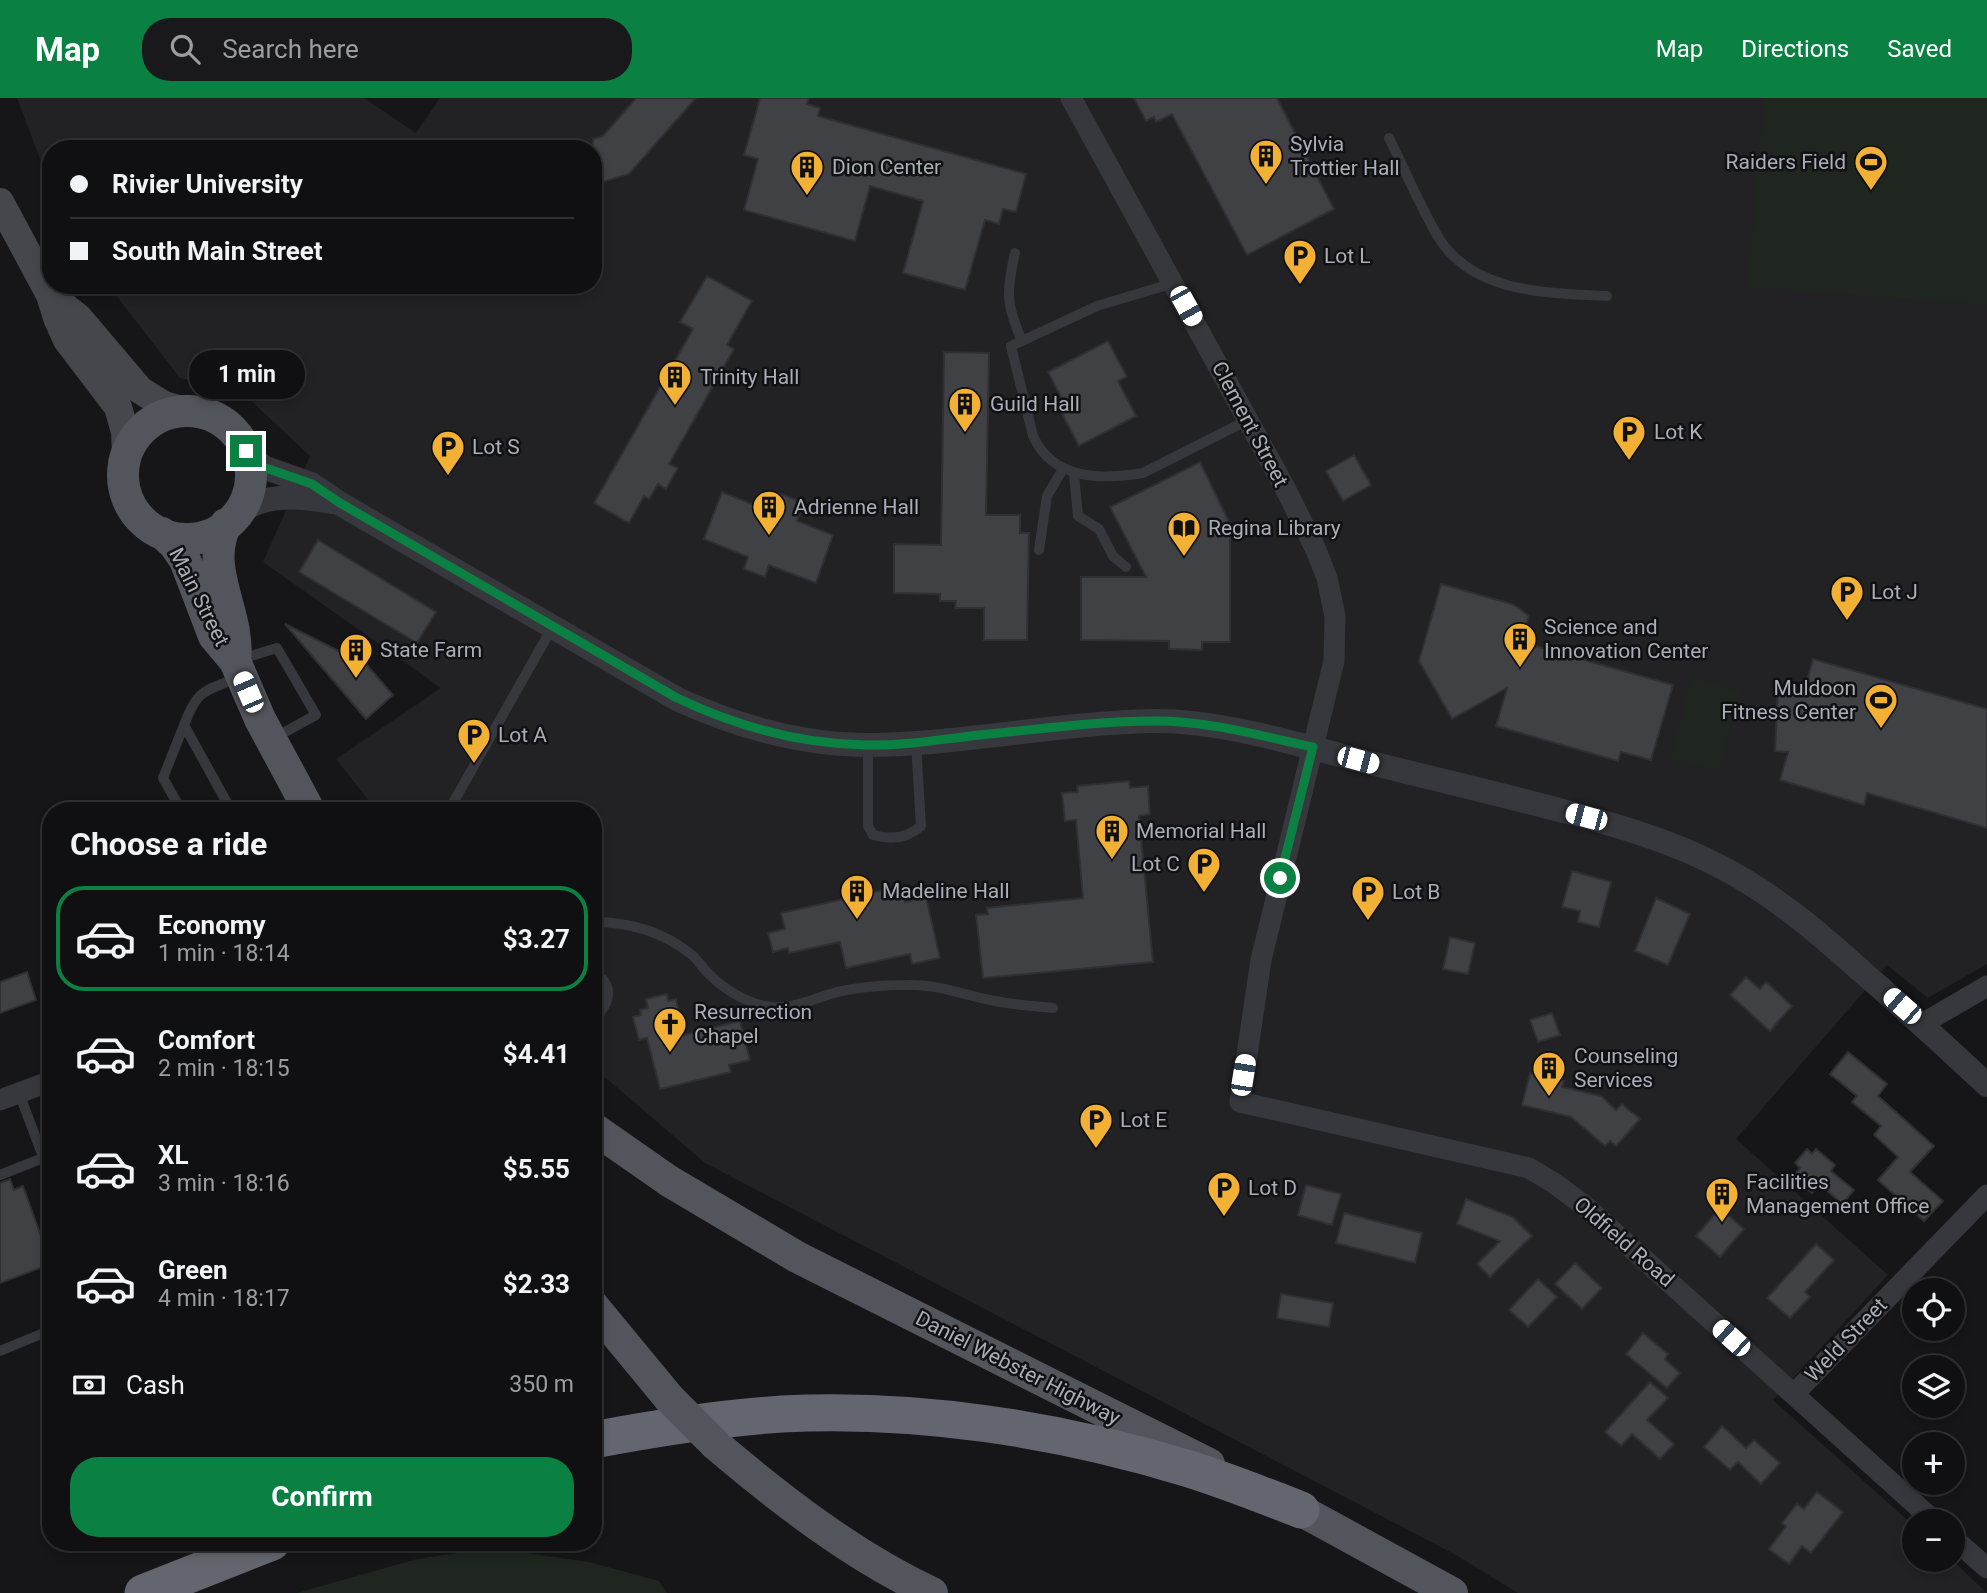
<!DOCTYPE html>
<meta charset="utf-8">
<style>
:root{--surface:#101012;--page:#19191b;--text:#f1f3f6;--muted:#9c9d9f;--line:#303032;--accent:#0b8043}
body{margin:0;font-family:Roboto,sans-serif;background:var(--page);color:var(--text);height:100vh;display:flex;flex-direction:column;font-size:26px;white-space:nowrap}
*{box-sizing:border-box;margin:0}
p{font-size:23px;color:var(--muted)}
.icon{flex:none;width:38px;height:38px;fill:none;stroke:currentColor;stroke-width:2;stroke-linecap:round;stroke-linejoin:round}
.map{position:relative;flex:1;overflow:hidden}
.sheet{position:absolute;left:42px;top:704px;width:560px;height:749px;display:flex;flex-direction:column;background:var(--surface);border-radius:28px;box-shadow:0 4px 10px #0003,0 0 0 2px var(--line)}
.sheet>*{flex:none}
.top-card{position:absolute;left:42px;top:42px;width:560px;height:154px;border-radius:28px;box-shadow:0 4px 10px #0003,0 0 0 2px var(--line);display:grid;align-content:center;height:154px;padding:0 28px;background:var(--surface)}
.tools{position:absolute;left:1902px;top:1180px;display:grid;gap:14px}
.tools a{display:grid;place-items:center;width:63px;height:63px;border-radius:50%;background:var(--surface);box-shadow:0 4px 10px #0003,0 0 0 2px var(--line);font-size:35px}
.end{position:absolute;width:32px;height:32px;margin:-16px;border:9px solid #0b8043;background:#fff;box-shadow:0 0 0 4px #fff}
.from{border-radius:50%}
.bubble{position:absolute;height:49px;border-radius:24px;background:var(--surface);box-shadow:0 4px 10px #0003,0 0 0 2px var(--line);font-size:23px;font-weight:700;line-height:49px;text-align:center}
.car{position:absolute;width:21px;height:42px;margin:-21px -10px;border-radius:9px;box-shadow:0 0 5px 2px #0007;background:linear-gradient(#fff 24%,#345 0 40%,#fff 0 76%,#345 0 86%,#fff 0)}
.top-card b{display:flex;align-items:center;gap:24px;height:66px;font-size:26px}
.top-card b+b{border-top:2px solid var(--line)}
.top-card i{width:18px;height:18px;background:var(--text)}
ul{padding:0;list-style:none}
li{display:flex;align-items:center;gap:21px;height:105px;margin:0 14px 10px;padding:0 14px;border:4px solid transparent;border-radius:28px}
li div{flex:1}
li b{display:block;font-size:26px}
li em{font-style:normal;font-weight:700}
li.active{border-color:var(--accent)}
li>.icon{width:63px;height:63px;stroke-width:1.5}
h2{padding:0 28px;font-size:32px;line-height:84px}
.pay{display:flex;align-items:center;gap:18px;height:77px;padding:0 28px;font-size:26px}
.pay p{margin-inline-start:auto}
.cta{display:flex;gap:14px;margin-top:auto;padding:14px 28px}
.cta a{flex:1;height:80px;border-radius:28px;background:var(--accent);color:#fff;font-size:28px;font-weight:700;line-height:80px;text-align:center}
header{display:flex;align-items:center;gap:42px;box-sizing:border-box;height:98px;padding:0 35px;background:var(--accent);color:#fff}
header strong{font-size:33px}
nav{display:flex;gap:38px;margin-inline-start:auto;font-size:24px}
.search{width:490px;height:63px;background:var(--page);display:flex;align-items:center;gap:18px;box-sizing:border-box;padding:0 24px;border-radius:28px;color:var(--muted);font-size:26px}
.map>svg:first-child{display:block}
</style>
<header>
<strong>Map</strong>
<div class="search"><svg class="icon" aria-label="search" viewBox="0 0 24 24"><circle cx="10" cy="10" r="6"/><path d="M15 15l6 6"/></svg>Search here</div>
<nav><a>Map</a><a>Directions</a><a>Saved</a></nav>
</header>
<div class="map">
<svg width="1987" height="1495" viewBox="0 0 1987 1495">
<rect width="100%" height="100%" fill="#161618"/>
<path fill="#222225" d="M 17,0 L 364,0 L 416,35 L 440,0 L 1987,0 L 1987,866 L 1928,900 L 1887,867 L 1736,1041 L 1888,1177 L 1773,1302 L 1914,1428 L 1914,1461 L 1951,1461 L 1987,1495 L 1518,1495 L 1456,1457 L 705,1065 L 593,969 L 593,712 L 376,712 L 336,661 L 441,590 L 263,464 L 310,358 L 244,296 L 180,280 L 108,187 L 593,187 L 593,51 L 51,51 L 51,90 Z"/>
<path fill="#1e261f" d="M 1763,0 L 1987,0 L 1987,207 L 1748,189 Z
M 1692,580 L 1740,593 L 1718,673 L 1670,660 Z
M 493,1450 L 589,1464 L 659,1483 L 667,1495 L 297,1495 L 417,1461 Z"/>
<path fill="#404145" stroke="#303034" stroke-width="2" d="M 636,0 L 696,0 L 629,76 L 593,87 L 593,41 L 603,38 Z
M 760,0 L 809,0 L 807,6 L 820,10 L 818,18 L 1026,76 L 1016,114 L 1003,111 L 999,126 L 985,122 L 965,192 L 903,175 L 923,103 L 870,88 L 855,143 L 744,112 L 758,61 L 744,57 Z
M 1134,0 L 1277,0 L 1334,111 L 1247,157 L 1172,16 L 1156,24 L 1154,19 L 1146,23 Z
M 707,178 L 752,203 L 727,247 L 734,251 L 669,366 L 678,370 L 666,391 L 658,386 L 649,401 L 644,398 L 629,425 L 594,405 L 693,231 L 680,224 Z
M 1108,243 L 1127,279 L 1118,283 L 1136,318 L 1079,348 L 1060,312 L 1066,309 L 1048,274 Z
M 944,254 L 989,255 L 986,417 L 1020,417 L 1020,435 L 1029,435 L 1027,542 L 984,542 L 984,510 L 955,510 L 956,503 L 940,503 L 940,496 L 894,495 L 894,446 L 941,447 Z
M 1354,357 L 1371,387 L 1343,403 L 1326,373 Z
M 1200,364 L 1230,426 L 1230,544 L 1202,544 L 1202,552 L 1169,551 L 1169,543 L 1081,542 L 1081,479 L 1146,479 L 1110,409 Z
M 722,394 L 772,414 L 779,395 L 804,405 L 797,423 L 833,437 L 816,485 L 769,467 L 765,479 L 744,471 L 748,459 L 704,441 Z
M 318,442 L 436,514 L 417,545 L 299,474 Z
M 1441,486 L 1512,506 L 1520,511 L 1529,518 L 1521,544 L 1673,587 L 1651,662 L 1621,654 L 1618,663 L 1496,628 L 1507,590 L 1452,621 L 1419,563 Z
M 285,526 L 367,567 L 393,597 L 366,621 Z
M 1813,561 L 1987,611 L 1987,730 L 1867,695 L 1864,707 L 1780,682 L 1788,654 L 1775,653 L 1778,589 L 1805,590 Z
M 1129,683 L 1130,690 L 1148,688 L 1150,716 L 1139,718 L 1153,864 L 983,880 L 976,817 L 988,816 L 987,810 L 1083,800 L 1076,722 L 1065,723 L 1062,695 L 1078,694 L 1077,688 Z
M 1572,773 L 1611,784 L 1599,829 L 1578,824 L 1580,813 L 1562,809 Z
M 902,788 L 905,804 L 926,799 L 940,860 L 912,866 L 910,856 L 846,870 L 840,844 L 789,855 L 788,850 L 773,854 L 768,835 L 785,831 L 781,815 Z
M 1656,800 L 1690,816 L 1668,867 L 1635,853 Z
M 1450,839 L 1475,845 L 1468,876 L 1443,871 Z
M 27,874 L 36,902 L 0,915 L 0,884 Z
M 1746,879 L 1760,891 L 1766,884 L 1792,908 L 1770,933 L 1730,897 Z
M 667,896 L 668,903 L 676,901 L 684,937 L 740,923 L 750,962 L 729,967 L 731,974 L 660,991 L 647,940 L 639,942 L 633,919 L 641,917 L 640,912 L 648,910 L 646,901 Z
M 1552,915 L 1560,937 L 1538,944 L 1530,922 Z
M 1848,954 L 1887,986 L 1878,998 L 1934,1048 L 1910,1074 L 1943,1103 L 1924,1123 L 1878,1082 L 1898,1059 L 1874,1037 L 1881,1028 L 1852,1004 L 1857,998 L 1830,976 Z
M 1530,975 L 1564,983 L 1562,989 L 1601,998 L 1616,1012 L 1622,1006 L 1640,1021 L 1616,1048 L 1610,1043 L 1605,1048 L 1571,1019 L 1522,1007 Z
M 1807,1051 L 1812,1056 L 1816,1051 L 1835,1067 L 1831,1073 L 1854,1092 L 1842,1106 L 1820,1086 L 1812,1095 L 1793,1079 L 1800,1070 L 1795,1065 Z
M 10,1081 L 14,1092 L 23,1088 L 51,1166 L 0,1185 L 0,1085 Z
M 1306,1087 L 1341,1096 L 1332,1127 L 1298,1117 Z
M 1466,1101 L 1513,1119 L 1532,1138 L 1490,1179 L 1477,1166 L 1500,1143 L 1457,1126 Z
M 1720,1110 L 1744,1131 L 1720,1159 L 1696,1138 Z
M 1344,1115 L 1422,1135 L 1415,1165 L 1336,1145 Z
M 1816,1146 L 1834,1162 L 1805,1194 L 1810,1199 L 1790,1220 L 1767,1200 Z
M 1575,1165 L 1602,1190 L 1582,1211 L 1555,1186 Z
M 1538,1181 L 1557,1199 L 1528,1229 L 1509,1212 Z
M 1281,1196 L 1333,1205 L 1329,1229 L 1277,1220 Z
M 1643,1235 L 1668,1256 L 1665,1261 L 1680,1275 L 1667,1290 L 1626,1256 Z
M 1650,1284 L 1668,1300 L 1647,1322 L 1674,1346 L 1660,1361 L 1632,1336 L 1621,1348 L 1605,1334 Z
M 1722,1328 L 1746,1350 L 1754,1342 L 1780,1365 L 1761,1386 L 1738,1364 L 1730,1372 L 1704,1349 Z
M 1817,1394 L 1843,1414 L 1811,1455 L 1802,1448 L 1789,1466 L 1769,1451 L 1786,1428 L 1782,1425 L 1797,1406 L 1804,1411 Z"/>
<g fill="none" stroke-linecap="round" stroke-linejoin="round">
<path stroke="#37383d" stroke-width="10" d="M 1389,40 C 1405,72 1419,106 1437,137 C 1471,196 1549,195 1607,198
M 1015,155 C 1006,194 1006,206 1022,243
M 1174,185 L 1097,208 L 1011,248 L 1033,338 C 1053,382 1101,382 1143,375 L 1248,322
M 1074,376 L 1078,418 L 1099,431 L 1113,458 L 1126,469
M 1039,452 L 1047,398 L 1063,371
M 238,562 L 277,550 L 316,617 L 274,640
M 184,627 C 198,590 204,594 239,579
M 868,647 L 868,728 L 873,737 C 891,742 907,741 921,728 L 916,645
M 181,712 L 163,680 L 184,627 L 231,712
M 449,712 L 553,528
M 593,824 C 629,824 664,834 692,857 C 699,863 703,871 710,877 C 724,891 745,904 765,908 C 792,914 817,898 842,893 C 865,888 888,887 911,887 C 941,887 967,898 995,903 C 1014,907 1034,908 1053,910
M 593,874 C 614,884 612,908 593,919
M 19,995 L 51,1080
M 0,1077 L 43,1060
M 0,1253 L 51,1232"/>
<path stroke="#37383d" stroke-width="21" d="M 1071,0 L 1284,388 L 1316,452 L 1327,480 L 1335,518 L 1334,563 L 1261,862 L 1240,1004 L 1529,1070 L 1554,1085 L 1586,1109 L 1934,1423
M 1922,926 L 1987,888
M 0,1002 L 51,983
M 1794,1296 L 1987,1097
M 1953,1440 L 1987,1470"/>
<path stroke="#37383d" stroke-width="24" d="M 246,353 L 263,369 L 311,386 L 339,405 L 677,601 C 736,628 803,647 869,647 C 964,646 1058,625 1153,623 C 1228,622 1310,651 1383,668 C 1443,683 1503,697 1563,713 C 1619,728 1672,743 1723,770 C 1774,797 1818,834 1860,872 C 1903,909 1945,948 1987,987
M 237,415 C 267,395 298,398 332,404"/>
<path stroke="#45474d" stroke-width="28" d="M 0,104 L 50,197 L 57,220 L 67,242 L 118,309 L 125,334 L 126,357
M 50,197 L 79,220 L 140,292 L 164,307 L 185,313"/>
<path stroke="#53555c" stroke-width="32" d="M123 377a64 64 0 1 1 128 0a64 64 0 1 1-128 0Z
M 226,426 C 203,472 241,515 235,563
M 162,435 L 175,447 L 185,462 L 214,538 L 235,563 L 260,621 L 309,712
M 593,1030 L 669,1083 L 797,1159 L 1209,1366
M 593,1208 L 669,1300
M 715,1346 C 781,1402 853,1458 932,1495
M 1280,1401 L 1452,1495"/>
<path stroke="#63666e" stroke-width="37" d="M 593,1342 C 656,1330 719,1320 782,1316 C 917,1309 1057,1331 1186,1370 C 1225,1382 1263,1397 1301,1412
M 143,1495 L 272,1444"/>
<path stroke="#53555c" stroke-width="32" d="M 669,1300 L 715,1346"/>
</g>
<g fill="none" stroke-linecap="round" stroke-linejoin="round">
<path stroke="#0b8043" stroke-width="9" d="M 246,353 L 263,369 L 312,386 L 340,405 L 677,600 C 736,628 800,646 866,647 C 901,648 936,642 971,638 C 1032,632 1095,623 1156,623 C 1209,623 1261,638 1313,649 L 1280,780"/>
</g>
<defs>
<symbol id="building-pin" viewBox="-11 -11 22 30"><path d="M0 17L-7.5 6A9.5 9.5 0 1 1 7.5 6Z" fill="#f2b134" stroke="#111113"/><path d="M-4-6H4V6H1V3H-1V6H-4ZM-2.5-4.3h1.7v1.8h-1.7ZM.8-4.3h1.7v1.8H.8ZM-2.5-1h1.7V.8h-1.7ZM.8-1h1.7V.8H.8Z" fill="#111"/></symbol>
<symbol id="stadium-pin" viewBox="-11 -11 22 30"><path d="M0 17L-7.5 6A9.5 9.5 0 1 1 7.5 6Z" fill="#f2b134" stroke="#111113"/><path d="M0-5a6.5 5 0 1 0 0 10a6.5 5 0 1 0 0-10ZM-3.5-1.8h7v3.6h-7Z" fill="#111"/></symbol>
<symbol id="parking-pin" viewBox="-11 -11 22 30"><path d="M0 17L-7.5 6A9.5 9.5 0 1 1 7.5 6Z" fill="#f2b134" stroke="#111113"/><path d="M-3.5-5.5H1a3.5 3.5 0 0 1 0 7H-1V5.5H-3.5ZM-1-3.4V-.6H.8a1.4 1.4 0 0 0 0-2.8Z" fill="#111"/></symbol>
<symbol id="library-pin" viewBox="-11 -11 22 30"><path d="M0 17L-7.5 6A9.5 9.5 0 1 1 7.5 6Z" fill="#f2b134" stroke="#111113"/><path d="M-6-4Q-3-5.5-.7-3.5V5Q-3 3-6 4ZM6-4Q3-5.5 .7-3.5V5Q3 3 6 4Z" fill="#111"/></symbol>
<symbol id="church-pin" viewBox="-11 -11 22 30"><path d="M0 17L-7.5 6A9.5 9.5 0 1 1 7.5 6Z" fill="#f2b134" stroke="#111113"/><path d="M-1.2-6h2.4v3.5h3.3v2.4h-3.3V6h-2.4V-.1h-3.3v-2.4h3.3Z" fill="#111"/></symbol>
</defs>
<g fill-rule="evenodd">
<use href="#building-pin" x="1247" y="39" width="38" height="52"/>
<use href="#stadium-pin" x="1852" y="45" width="38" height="52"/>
<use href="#building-pin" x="788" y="50" width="38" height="52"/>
<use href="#parking-pin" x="1281" y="139" width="38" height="52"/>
<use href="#building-pin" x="656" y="260" width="38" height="52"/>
<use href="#building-pin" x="946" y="287" width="38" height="52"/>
<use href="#parking-pin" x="1610" y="315" width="38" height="52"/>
<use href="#parking-pin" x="429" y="330" width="38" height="52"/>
<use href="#building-pin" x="750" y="390" width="38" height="52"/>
<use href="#library-pin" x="1165" y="411" width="38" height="52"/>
<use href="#parking-pin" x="1828" y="475" width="38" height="52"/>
<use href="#building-pin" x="1501" y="522" width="38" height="52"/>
<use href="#building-pin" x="337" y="533" width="38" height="52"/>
<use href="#stadium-pin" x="1862" y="583" width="38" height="52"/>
<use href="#parking-pin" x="455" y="618" width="38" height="52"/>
<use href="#building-pin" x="1093" y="714" width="38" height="52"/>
<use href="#parking-pin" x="1185" y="747" width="38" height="52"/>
<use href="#building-pin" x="838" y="774" width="38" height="52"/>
<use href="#parking-pin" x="1349" y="775" width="38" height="52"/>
<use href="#church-pin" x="651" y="907" width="38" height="52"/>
<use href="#building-pin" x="1530" y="951" width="38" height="52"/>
<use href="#parking-pin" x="1077" y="1003" width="38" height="52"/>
<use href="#parking-pin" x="1205" y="1071" width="38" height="52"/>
<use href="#building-pin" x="1703" y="1077" width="38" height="52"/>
</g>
<g text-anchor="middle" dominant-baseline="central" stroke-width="5" stroke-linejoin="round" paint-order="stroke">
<g font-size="21" fill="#a8adb8" stroke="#111113" text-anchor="start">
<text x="1290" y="46">Sylvia<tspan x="1290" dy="24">Trottier Hall</tspan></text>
<text x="1846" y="64" text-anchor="end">Raiders Field</text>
<text x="832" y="69">Dion Center</text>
<text x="1324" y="158">Lot L</text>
<text x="700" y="279">Trinity Hall</text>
<text x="990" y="306">Guild Hall</text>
<text x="1654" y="334">Lot K</text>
<text x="472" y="349">Lot S</text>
<text x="794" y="409">Adrienne Hall</text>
<text x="1208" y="430">Regina Library</text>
<text x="1871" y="494">Lot J</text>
<text x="1544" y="529">Science and<tspan x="1544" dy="24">Innovation Center</tspan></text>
<text x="380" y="552">State Farm</text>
<text x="1856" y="590" text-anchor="end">Muldoon<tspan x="1856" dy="24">Fitness Center</tspan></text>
<text x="498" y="637">Lot A</text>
<text x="1136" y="733">Memorial Hall</text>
<text x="1180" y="766" text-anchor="end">Lot C</text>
<text x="882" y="793">Madeline Hall</text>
<text x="1392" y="794">Lot B</text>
<text x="694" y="914">Resurrection<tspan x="694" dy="24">Chapel</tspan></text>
<text x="1574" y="958">Counseling<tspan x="1574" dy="24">Services</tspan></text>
<text x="1120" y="1022">Lot E</text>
<text x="1746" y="1084">Facilities<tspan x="1746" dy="24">Management Office</tspan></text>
<text x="1248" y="1090">Lot D</text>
</g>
<g font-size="21" fill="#a8adb8" stroke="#111113">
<text transform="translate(1250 326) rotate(62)">Clement Street</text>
<text transform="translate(199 499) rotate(63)">Main Street</text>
<text transform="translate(1624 1144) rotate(41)">Oldfield Road</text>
<text transform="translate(1846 1242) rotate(-46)">Weld Street</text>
<text transform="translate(1018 1270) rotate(27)">Daniel Webster Highway</text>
</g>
</g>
</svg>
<div class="tools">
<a><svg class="icon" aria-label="locate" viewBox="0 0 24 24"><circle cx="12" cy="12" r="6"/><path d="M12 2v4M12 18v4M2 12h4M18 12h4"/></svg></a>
<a><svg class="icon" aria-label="layers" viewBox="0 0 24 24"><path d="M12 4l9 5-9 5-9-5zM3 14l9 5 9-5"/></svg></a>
<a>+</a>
<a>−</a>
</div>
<i class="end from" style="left:1280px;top:780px"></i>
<i class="end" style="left:246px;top:353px"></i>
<div class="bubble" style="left:189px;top:252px;width:116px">1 min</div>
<i class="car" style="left:1186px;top:208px;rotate:151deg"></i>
<i class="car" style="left:248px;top:594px;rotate:337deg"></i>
<i class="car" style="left:1358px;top:662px;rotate:105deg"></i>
<i class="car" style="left:1586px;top:719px;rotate:285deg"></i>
<i class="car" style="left:1902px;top:908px;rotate:311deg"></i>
<i class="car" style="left:1243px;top:977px;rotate:9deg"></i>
<i class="car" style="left:1731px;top:1240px;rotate:312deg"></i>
<div class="top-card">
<b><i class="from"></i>Rivier University</b>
<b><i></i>South Main Street</b>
</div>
<section class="sheet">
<h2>Choose a ride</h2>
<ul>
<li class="active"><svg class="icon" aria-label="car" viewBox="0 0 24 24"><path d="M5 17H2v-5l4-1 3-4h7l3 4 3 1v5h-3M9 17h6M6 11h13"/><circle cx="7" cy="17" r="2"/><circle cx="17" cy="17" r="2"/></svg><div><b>Economy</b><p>1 min · 18:14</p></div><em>$3.27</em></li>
<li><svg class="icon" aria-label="car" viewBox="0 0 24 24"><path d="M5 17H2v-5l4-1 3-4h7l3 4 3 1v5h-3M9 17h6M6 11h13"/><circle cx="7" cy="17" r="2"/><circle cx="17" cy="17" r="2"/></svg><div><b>Comfort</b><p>2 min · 18:15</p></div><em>$4.41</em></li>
<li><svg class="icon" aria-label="car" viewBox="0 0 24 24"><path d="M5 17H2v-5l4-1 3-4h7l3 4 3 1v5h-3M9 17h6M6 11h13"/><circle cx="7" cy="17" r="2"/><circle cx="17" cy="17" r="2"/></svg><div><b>XL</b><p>3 min · 18:16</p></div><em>$5.55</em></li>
<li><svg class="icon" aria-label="car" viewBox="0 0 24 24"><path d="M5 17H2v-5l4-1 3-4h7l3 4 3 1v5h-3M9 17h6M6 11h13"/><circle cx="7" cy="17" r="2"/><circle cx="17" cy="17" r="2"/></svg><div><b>Green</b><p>4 min · 18:17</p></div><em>$2.33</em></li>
</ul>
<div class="pay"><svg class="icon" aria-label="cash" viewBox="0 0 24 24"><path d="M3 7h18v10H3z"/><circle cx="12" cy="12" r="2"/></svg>Cash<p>350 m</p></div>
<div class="cta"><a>Confirm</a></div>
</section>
</div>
